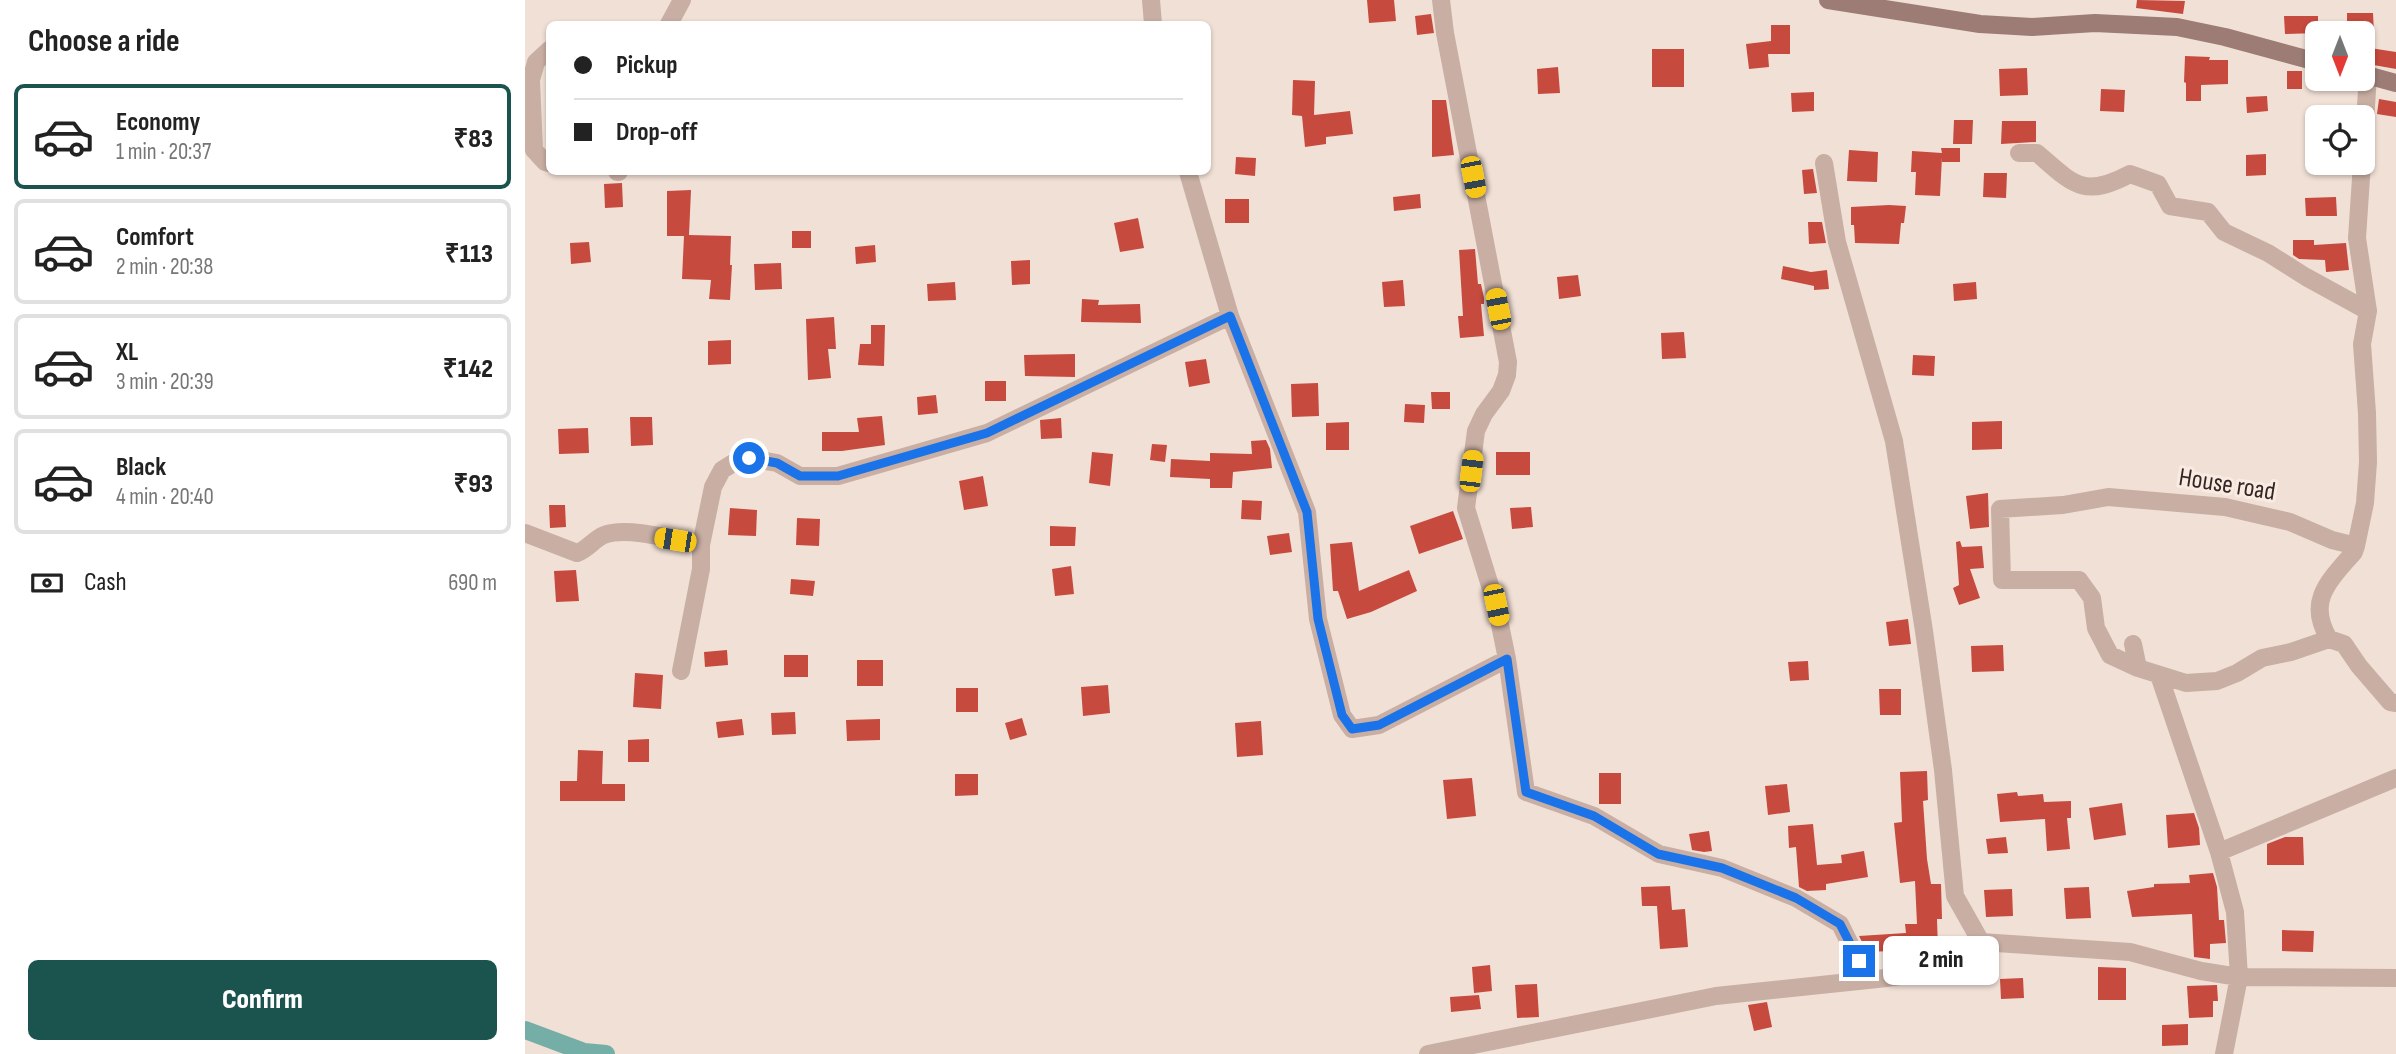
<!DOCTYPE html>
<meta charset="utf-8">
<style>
:root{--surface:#fff;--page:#f6f6f6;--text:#222;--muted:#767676;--line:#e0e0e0;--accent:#1b544f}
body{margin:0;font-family:"Sofia Sans Condensed",sans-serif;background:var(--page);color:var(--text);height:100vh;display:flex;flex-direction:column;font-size:26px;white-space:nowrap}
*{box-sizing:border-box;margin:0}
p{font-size:23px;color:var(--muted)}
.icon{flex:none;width:38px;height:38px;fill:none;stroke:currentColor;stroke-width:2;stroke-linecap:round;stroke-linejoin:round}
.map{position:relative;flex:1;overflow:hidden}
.panel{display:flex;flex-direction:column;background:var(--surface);width:525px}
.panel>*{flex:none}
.guide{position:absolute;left:21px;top:21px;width:665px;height:154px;border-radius:10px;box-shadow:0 2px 5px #0004;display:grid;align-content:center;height:154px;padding:0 28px;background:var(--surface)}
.needle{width:46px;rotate:180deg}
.tools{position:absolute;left:1780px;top:21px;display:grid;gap:14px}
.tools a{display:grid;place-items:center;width:70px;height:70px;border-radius:10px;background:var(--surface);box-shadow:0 2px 5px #0004;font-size:35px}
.end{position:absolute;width:32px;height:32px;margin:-16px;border:9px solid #1a73e8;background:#fff;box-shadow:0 0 0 4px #fff}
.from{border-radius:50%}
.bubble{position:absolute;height:49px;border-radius:10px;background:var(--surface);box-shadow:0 2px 5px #0004;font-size:23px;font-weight:800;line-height:49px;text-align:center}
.car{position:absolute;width:21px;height:42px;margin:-21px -10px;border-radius:9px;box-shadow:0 0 5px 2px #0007;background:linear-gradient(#f5c518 24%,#345 0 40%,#f5c518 0 76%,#345 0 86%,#f5c518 0)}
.guide b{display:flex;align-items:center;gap:24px;height:66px;font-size:26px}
.guide b+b{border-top:2px solid var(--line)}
.guide i{width:18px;height:18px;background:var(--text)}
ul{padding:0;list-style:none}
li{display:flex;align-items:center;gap:21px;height:105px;margin:0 14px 10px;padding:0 14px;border:4px solid var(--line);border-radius:10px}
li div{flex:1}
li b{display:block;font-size:26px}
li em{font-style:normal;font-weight:800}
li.active{border-color:var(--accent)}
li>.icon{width:63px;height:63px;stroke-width:1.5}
h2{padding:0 28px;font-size:32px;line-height:84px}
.pay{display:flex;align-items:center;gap:18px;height:77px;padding:0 28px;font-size:26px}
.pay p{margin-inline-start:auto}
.cta{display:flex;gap:14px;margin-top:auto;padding:14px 28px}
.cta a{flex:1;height:80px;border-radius:10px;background:var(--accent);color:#fff;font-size:28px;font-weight:800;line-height:80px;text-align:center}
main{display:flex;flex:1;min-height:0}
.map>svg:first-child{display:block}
</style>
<main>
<section class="panel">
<h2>Choose a ride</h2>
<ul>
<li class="active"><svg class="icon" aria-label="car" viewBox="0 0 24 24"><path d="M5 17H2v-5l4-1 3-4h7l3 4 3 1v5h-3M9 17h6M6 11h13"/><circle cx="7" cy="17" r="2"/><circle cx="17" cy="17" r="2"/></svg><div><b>Economy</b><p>1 min · 20:37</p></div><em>₹83</em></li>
<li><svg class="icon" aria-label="car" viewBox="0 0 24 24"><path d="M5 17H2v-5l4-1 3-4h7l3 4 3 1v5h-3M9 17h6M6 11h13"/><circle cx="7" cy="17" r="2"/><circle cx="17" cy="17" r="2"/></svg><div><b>Comfort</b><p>2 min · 20:38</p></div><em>₹113</em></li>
<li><svg class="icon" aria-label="car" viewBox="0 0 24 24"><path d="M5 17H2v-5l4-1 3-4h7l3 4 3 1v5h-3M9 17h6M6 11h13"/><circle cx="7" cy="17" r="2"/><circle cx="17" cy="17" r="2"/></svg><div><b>XL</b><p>3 min · 20:39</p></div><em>₹142</em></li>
<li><svg class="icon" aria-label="car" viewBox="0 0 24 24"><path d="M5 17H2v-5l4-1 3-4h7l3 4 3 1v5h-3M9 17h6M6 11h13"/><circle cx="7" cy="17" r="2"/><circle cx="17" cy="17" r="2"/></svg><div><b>Black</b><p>4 min · 20:40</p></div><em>₹93</em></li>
</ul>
<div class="pay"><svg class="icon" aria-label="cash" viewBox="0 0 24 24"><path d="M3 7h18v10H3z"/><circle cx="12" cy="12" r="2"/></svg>Cash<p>690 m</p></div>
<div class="cta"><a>Confirm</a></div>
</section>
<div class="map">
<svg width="1871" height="1054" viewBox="0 0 1871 1054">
<rect width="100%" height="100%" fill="#f1e0d6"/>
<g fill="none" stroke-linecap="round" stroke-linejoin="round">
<path stroke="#75ada7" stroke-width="18" d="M 0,1030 L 59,1052 L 81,1054"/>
</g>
<path fill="#c64a3e" d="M 842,0 L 869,0 L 871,21 L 844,23 Z
M 1612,0 L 1660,1 L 1658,14 L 1611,8 Z
M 1822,13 L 1848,13 L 1849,33 L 1822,33 Z
M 906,14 L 909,33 L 892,35 L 890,16 Z
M 1759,16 L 1793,16 L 1793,33 L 1760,34 Z
M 1246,25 L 1265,25 L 1265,54 L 1243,54 L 1244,67 L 1224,69 L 1221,44 L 1246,41 Z
M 1845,48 L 1871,52 L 1871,69 L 1843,64 Z
M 1127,49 L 1159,49 L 1159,87 L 1127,87 Z
M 1660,56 L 1685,57 L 1684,60 L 1703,60 L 1703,84 L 1676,85 L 1676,101 L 1661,101 L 1661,83 L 1659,82 Z
M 1033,67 L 1035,93 L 1013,94 L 1012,69 Z
M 1502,68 L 1503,95 L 1475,96 L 1474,69 Z
M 1762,71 L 1777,71 L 1777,89 L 1762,89 Z
M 768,80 L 790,81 L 789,115 L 825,111 L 828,134 L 801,137 L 801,144 L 780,147 L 777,116 L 767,115 Z
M 1576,89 L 1600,90 L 1599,112 L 1575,111 Z
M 1289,92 L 1289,111 L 1267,112 L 1266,93 Z
M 1742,96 L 1743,111 L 1722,113 L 1721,97 Z
M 1854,99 L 1871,102 L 1871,117 L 1852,114 Z
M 907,100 L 921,100 L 929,155 L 907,157 Z
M 1429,120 L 1448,120 L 1447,144 L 1428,144 Z
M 1477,121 L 1511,121 L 1511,142 L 1476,144 Z
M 1416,148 L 1435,148 L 1435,162 L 1417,162 L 1417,157 L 1415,196 L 1390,195 L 1391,172 L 1386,172 L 1387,151 L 1417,153 Z
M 1324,150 L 1353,152 L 1352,182 L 1322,181 Z
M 1741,154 L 1741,175 L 1721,176 L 1721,155 Z
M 711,157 L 731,158 L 730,176 L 710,174 Z
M 1288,169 L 1292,193 L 1279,194 L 1277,170 Z
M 1459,173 L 1482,173 L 1481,198 L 1458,197 Z
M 97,183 L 98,207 L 80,208 L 79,184 Z
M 166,190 L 164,235 L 206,236 L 205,265 L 207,265 L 205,300 L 184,299 L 186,280 L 157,279 L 159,236 L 142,236 L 142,191 Z
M 895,194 L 896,208 L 869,211 L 868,197 Z
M 1811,197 L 1812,216 L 1781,216 L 1780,198 Z
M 700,199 L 724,199 L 724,223 L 700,223 Z
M 1364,205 L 1381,206 L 1379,223 L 1376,223 L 1374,244 L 1330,243 L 1329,225 L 1326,225 L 1326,207 Z
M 613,218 L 619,248 L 595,252 L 589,223 Z
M 1283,222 L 1297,222 L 1301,243 L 1284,244 Z
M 267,231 L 286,231 L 286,248 L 267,248 Z
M 1768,240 L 1789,240 L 1789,245 L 1821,243 L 1824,270 L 1801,272 L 1800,260 L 1774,259 L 1768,255 Z
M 64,242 L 66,262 L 46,264 L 45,243 Z
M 350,245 L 351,262 L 331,264 L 330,247 Z
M 950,249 L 953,284 L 956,284 L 959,298 L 959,304 L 956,304 L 959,336 L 935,338 L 933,316 L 938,316 L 934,250 Z
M 505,260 L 505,284 L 487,285 L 486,261 Z
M 256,263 L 257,289 L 230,290 L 229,264 Z
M 1258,266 L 1286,272 L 1302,270 L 1304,289 L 1289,290 L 1289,286 L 1256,279 Z
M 1053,275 L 1056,296 L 1034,299 L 1032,277 Z
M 878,280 L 880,306 L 859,307 L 857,282 Z
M 430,282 L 431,300 L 403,301 L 402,284 Z
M 1451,282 L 1452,299 L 1429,301 L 1428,284 Z
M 557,299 L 574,300 L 573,305 L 615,304 L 616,323 L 556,322 Z
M 309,317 L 311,349 L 303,349 L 306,378 L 283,380 L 281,319 Z
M 346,325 L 360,325 L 359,366 L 333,365 L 335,344 L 346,344 Z
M 1159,332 L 1161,358 L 1137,359 L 1136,333 Z
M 206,340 L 206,364 L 183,365 L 183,341 Z
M 550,354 L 550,377 L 500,376 L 499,355 Z
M 1388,355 L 1410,356 L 1409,376 L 1387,375 Z
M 681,359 L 685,383 L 664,387 L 660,362 Z
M 460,381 L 481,381 L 481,401 L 460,401 Z
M 793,383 L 794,416 L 767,417 L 766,384 Z
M 906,392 L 925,392 L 925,409 L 907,409 Z
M 411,395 L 413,413 L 393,415 L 392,397 Z
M 880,404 L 900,405 L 899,423 L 879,422 Z
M 357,416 L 360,445 L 317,451 L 297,451 L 297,432 L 334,432 L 332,418 Z
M 105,417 L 127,417 L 128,445 L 106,446 Z
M 536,418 L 537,438 L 516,439 L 515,420 Z
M 1477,421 L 1477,449 L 1447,450 L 1447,422 Z
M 824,422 L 824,450 L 801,450 L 801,423 Z
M 63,428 L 64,453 L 34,454 L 33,429 Z
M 741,440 L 745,449 L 747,468 L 708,472 L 707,488 L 685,488 L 685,479 L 645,477 L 646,459 L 685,461 L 685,453 L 727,454 L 726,441 Z
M 627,444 L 642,445 L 640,462 L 625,460 Z
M 567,452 L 588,454 L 585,486 L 564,483 Z
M 971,452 L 1005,452 L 1005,475 L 971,475 Z
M 458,476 L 463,506 L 439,510 L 434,481 Z
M 1463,493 L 1464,527 L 1445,529 L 1441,496 Z
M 717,500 L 737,501 L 736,520 L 716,519 Z
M 24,505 L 40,505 L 41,527 L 25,528 Z
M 1006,507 L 1008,527 L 987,529 L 985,508 Z
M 205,508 L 232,510 L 231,536 L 203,535 Z
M 928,511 L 938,539 L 894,554 L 885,526 Z
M 272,518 L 295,519 L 294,546 L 271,545 Z
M 525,526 L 551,527 L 550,546 L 525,546 Z
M 764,533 L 767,552 L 745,555 L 742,536 Z
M 1435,541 L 1437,547 L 1457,546 L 1459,568 L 1445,569 L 1455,598 L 1434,605 L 1428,588 L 1434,585 L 1431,542 Z
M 827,542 L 834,591 L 884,570 L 892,591 L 846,612 L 822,619 L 813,591 L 808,591 L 805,544 Z
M 546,566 L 549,594 L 530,596 L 527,569 Z
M 51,570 L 54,601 L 31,602 L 29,571 Z
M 266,579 L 290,581 L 288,596 L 265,594 Z
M 1383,619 L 1386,644 L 1364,646 L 1361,622 Z
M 1478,645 L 1479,671 L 1447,672 L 1446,646 Z
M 202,650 L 203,665 L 180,667 L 179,652 Z
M 259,655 L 283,655 L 283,677 L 259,677 Z
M 332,660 L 358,660 L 358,686 L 332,686 Z
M 1283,661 L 1284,680 L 1265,681 L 1263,662 Z
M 110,673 L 138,675 L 136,709 L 108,707 Z
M 583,685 L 585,713 L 558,716 L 556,687 Z
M 431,688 L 453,688 L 453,712 L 431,712 Z
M 1354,689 L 1376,689 L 1376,715 L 1355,715 Z
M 270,712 L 271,734 L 247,735 L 246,713 Z
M 497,718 L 502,735 L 485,740 L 480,723 Z
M 217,719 L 219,735 L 193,738 L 191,722 Z
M 355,719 L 355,740 L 322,741 L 321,720 Z
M 736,721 L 738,755 L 712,757 L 710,723 Z
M 124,739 L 124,762 L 103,762 L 103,740 Z
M 53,750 L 78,751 L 77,784 L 100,784 L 100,801 L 35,801 L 35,781 L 52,781 Z
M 1402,771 L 1403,800 L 1398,801 L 1402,859 L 1406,884 L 1416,884 L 1417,919 L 1412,919 L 1413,949 L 1342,952 L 1334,936 L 1381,933 L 1380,924 L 1392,924 L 1390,881 L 1375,883 L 1369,823 L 1377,822 L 1375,772 Z
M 1074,773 L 1096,773 L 1096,804 L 1074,804 Z
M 430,774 L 453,774 L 453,795 L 430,796 Z
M 947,778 L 951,816 L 922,819 L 918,780 Z
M 1262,784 L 1265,812 L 1243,815 L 1240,786 Z
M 1492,792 L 1493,796 L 1518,794 L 1519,802 L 1546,801 L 1546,818 L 1542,818 L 1545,849 L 1522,851 L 1520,819 L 1475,822 L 1472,794 Z
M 1597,803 L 1601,835 L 1569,840 L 1564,808 Z
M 1669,813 L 1674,828 L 1675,845 L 1643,848 L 1641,815 Z
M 1288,824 L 1292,865 L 1317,863 L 1316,855 L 1339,851 L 1343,877 L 1301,884 L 1301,890 L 1282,891 L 1274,887 L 1271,847 L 1264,848 L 1263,826 Z
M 1184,831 L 1187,851 L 1179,852 L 1167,850 L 1164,834 Z
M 1481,837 L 1483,853 L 1463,854 L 1461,839 Z
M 1760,837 L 1778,837 L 1779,865 L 1742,865 L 1742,844 Z
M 1688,873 L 1692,887 L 1694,920 L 1699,920 L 1701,943 L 1685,944 L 1685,959 L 1669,957 L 1667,914 L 1607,917 L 1602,891 L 1629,887 L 1629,884 L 1665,883 L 1664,875 Z
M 1145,886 L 1147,910 L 1160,909 L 1163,947 L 1135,949 L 1132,906 L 1117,906 L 1116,887 Z
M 1564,887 L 1566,918 L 1541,919 L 1539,888 Z
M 1487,889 L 1488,916 L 1461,917 L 1459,890 Z
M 1757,930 L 1789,931 L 1788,952 L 1757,951 Z
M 965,965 L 967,991 L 949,993 L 947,967 Z
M 1573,967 L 1601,968 L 1601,1000 L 1573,1000 Z
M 1498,978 L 1499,998 L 1476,999 L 1475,979 Z
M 1012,984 L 1014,1017 L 992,1018 L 990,985 Z
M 1692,985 L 1693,1001 L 1688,1001 L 1688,1017 L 1664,1018 L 1662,986 Z
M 954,995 L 956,1009 L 926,1012 L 925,997 Z
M 1242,1002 L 1247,1027 L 1229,1031 L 1223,1005 Z
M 1663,1024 L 1663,1045 L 1637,1046 L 1637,1025 Z"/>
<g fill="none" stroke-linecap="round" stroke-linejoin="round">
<path stroke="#c8aea3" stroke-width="18" d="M 626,0 L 628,24
M 916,0 L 920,33 L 983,362 L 982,375 L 976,391 L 959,414 L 951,431 L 941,508 L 971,605 L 982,659 L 1001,792 L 1069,816 L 1134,854 L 1197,868 L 1271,898 L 1315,924 L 1343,980 C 1383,976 1425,970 1456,942
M 144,24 L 157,0
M 24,50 L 11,62 L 6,80 L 9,150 L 20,162 L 24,163
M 1494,153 L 1512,153 C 1548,184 1558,199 1605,174 L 1633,184 L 1645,206 L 1683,212 L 1699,232 L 1743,253 L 1781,277 L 1843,311 L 1837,344 L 1842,413 L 1843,462 L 1840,503 L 1831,546 L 1807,540 L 1765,522 L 1700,507 L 1583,497 L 1538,505 L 1475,509 L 1477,580 L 1554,580 L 1567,598 L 1571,628 L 1585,655 L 1613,668 L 1661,683 L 1692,681 L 1712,673 L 1737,658 L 1766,652 L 1804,639 L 1819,644 L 1834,666 L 1865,702 L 1871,703
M 1838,153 L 1843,75
M 1299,163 L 1312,242 L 1369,441 L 1399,631 L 1418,770 L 1430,896 L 1456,942 L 1605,952 L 1676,971 L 1714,977 L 1871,978
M 1837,163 L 1832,238 L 1843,311
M 92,172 L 94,172
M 663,172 L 705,316 L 782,512 L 793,619 L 817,715 L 827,729 L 854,725 L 982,659
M 0,533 L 52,553 C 63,549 69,539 79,535 C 103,526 150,540 176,545
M 1804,639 C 1781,601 1804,581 1829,552 L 1831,546
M 1608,644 L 1613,668
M 156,671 L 176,569 L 176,545 L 188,487 L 197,470 L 210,462 L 224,458 L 252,463 L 275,476 L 313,476 L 462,433 L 705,316
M 1634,675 L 1694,852 L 1710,912 L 1714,977 L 1699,1054
M 1694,852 L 1871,778
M 903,1054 L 1191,996 L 1343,980"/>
<path stroke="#9c7c74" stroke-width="18" d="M 1303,0 L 1455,24 L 1507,27 L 1570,23 L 1652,27 L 1700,37 L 1792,62
M 1838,74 L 1871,83"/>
</g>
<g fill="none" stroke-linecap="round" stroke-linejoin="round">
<path stroke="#1a73e8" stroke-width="9" d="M 224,458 L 252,463 L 275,476 L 313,476 L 462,433 L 705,316 L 782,512 L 793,619 L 817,715 L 827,729 L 854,725 L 982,659 L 1001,792 L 1069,816 L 1133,854 L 1197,868 L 1271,898 L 1315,924 L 1334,961"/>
</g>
<g text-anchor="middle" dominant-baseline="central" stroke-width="6" stroke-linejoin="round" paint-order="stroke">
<g font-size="26" fill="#332725" stroke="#f9ebe2">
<text transform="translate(1702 485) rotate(9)">House road</text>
</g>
</g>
</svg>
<div class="tools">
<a><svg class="needle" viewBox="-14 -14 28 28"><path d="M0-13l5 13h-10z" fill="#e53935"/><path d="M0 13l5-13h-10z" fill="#767676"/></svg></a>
<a><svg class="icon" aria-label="locate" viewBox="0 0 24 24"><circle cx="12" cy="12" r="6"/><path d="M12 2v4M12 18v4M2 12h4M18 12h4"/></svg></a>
</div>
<i class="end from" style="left:224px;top:458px"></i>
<i class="end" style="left:1334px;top:961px"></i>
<div class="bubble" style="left:1358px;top:936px;width:116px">2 min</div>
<i class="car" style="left:948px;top:177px;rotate:169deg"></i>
<i class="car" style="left:973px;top:309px;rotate:349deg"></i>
<i class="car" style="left:946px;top:471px;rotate:7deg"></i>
<i class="car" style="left:150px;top:540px;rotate:279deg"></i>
<i class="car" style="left:971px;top:605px;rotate:168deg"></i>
<div class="guide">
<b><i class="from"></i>Pickup</b>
<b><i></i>Drop-off</b>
</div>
</div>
</main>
